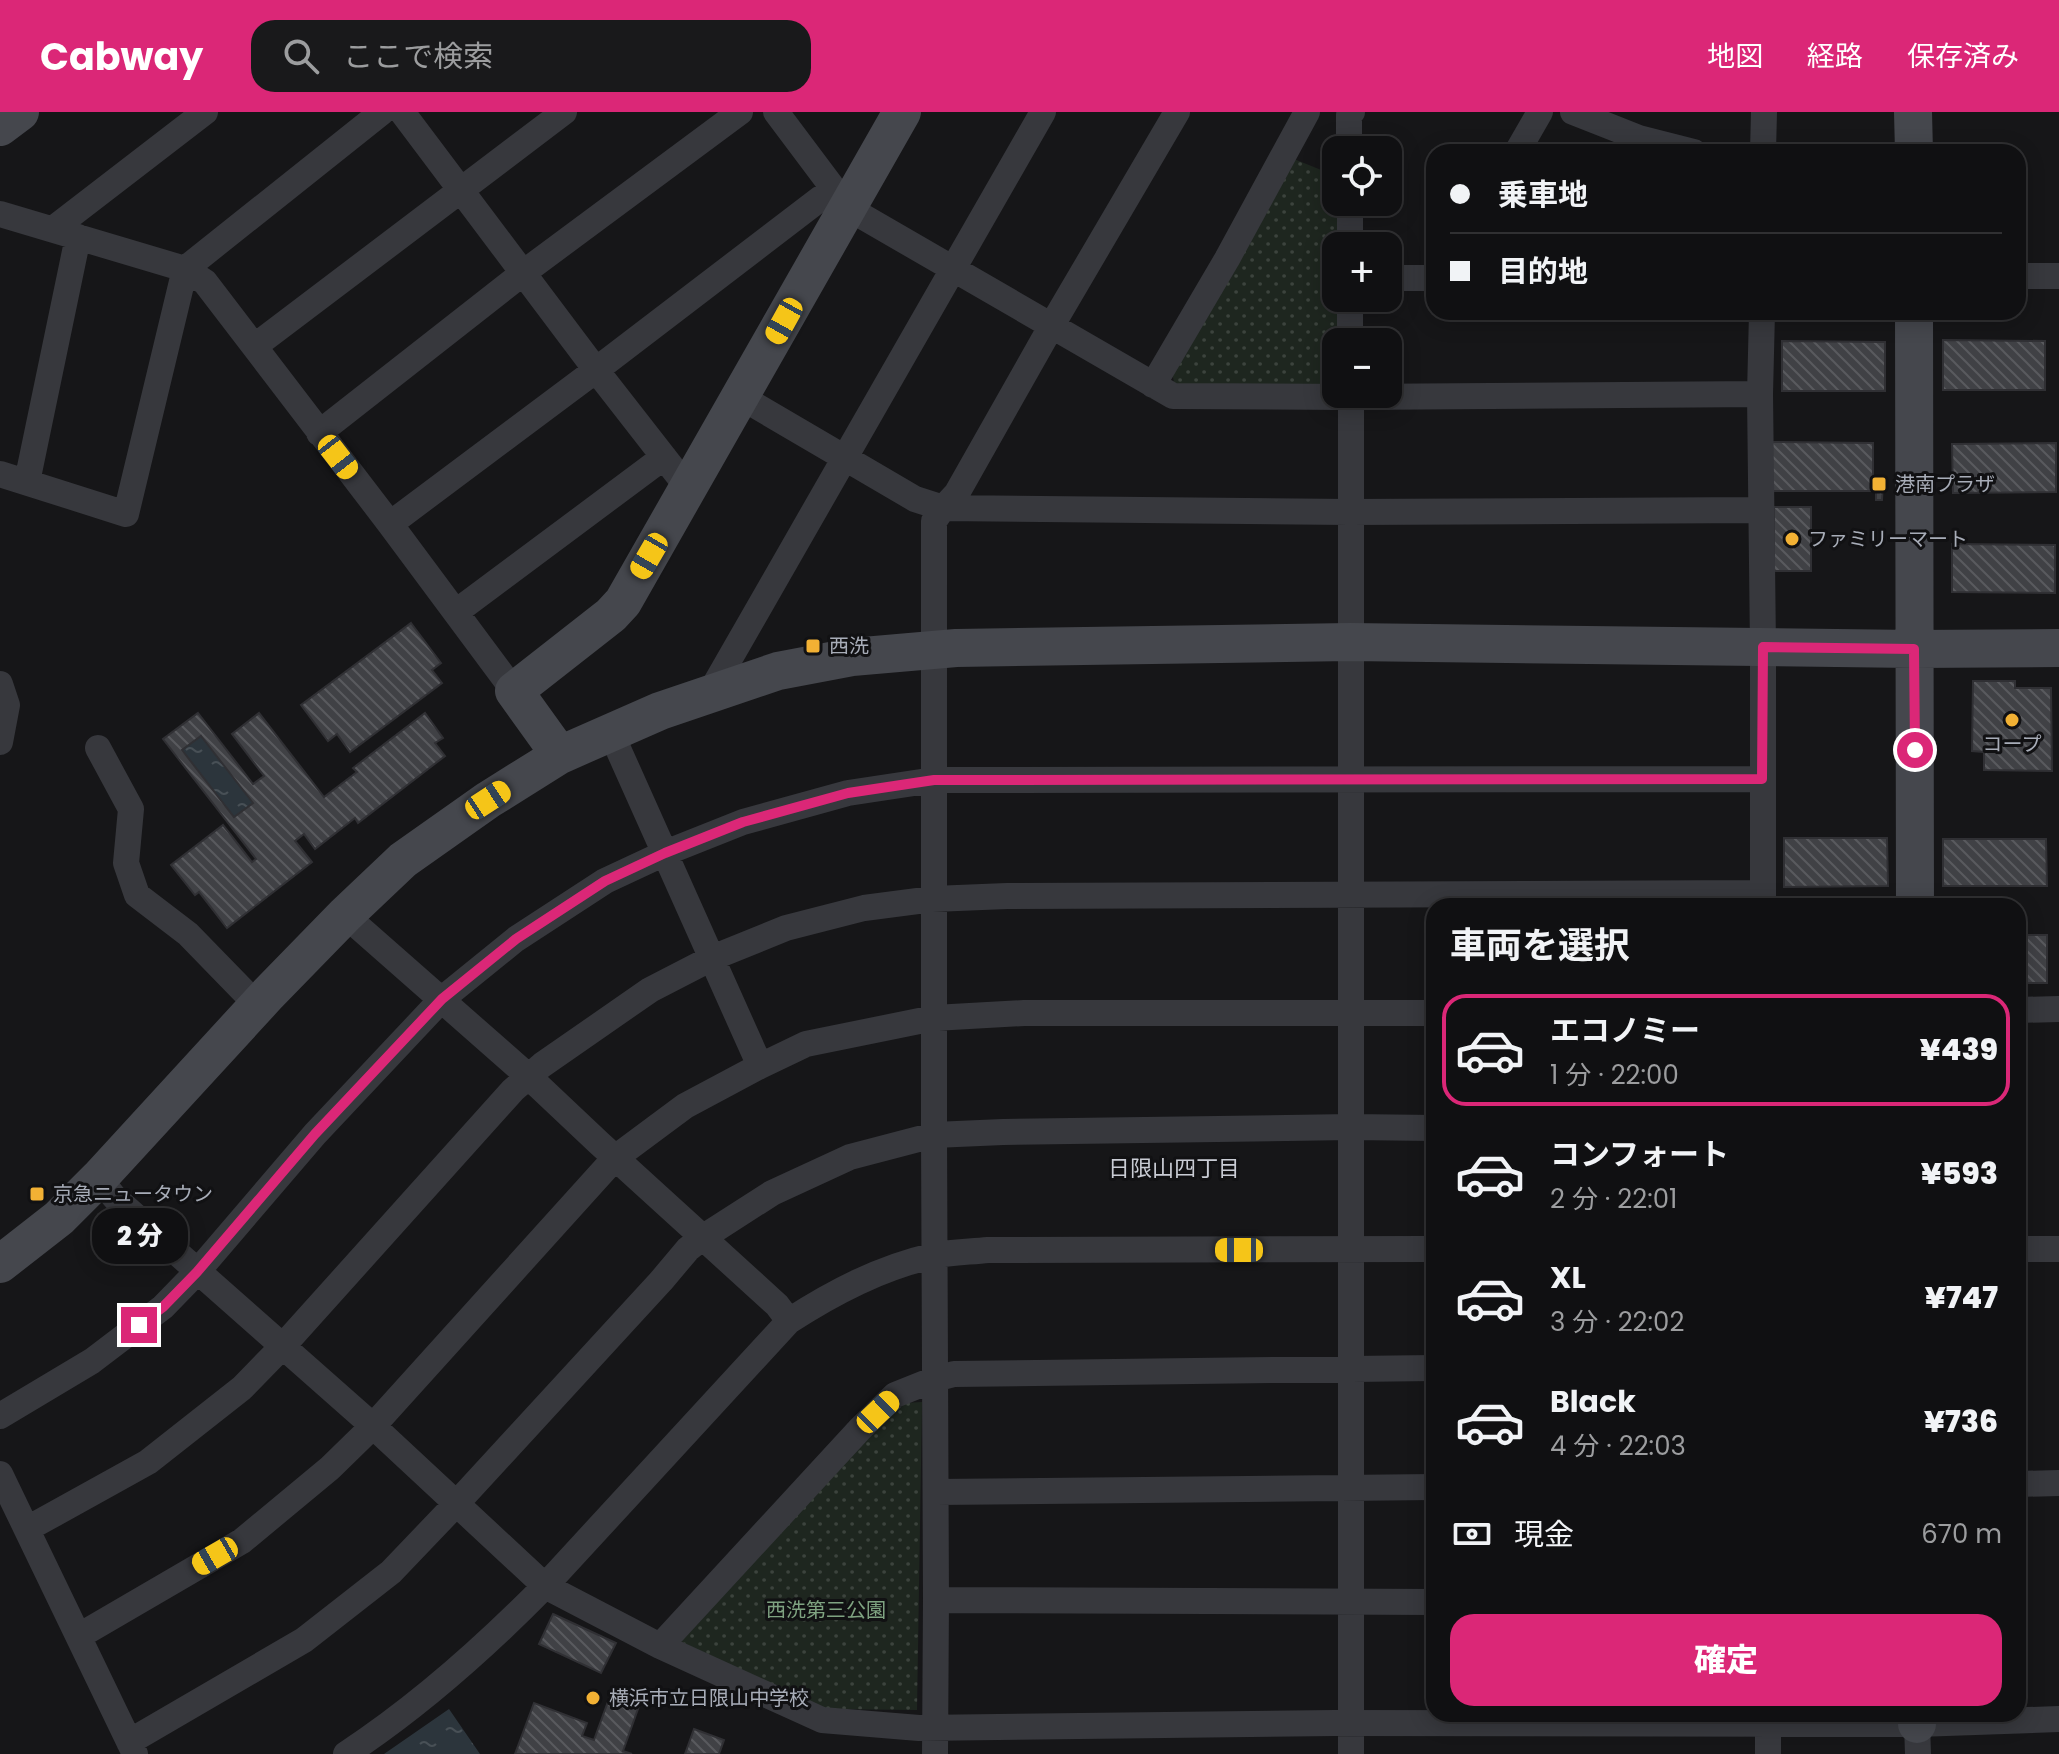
<!DOCTYPE html>
<html lang="ja">
<meta charset="utf-8">
<style>
:root{--surface:#101012;--page:#19191b;--text:#f1f3f6;--muted:#9c9d9f;--line:#303032;--accent:#db2777}
body{margin:0;font-family:Poppins,"Noto Sans JP",sans-serif;background:var(--page);color:var(--text);height:100vh;display:flex;flex-direction:column;font-size:30px;white-space:nowrap}
*{box-sizing:border-box;margin:0}
p{font-size:26px;color:var(--muted)}
.icon{flex:none;width:44px;height:44px;fill:none;stroke:currentColor;stroke-width:2;stroke-linecap:round;stroke-linejoin:round}
.map{position:relative;flex:1;overflow:hidden}
.details{position:absolute;left:1426px;top:786px;width:600px;height:824px;display:flex;flex-direction:column;background:var(--surface);border-radius:24px;box-shadow:0 4px 20px #0003,0 0 0 2px var(--line)}
.details>*{flex:none}
.guide{position:absolute;left:1426px;top:32px;width:600px;height:176px;border-radius:24px;box-shadow:0 4px 20px #0003,0 0 0 2px var(--line);display:grid;align-content:center;height:176px;padding:0 24px;background:var(--surface)}
.buttons{position:absolute;left:1322px;top:24px;display:grid;gap:16px}
.buttons a{display:grid;place-items:center;width:80px;height:80px;border-radius:16px;background:var(--surface);box-shadow:0 4px 20px #0003,0 0 0 2px var(--line);font-size:40px}
.end{position:absolute;width:36px;height:36px;margin:-18px;border:10px solid #db2777;background:#fff;box-shadow:0 0 0 4px #fff}
.from{border-radius:50%}
.bubble{position:absolute;height:56px;border-radius:24px;background:var(--surface);box-shadow:0 4px 20px #0003,0 0 0 2px var(--line);font-size:26px;font-weight:800;line-height:56px;text-align:center}
.car{position:absolute;width:24px;height:48px;margin:-24px -12px;border-radius:10px;box-shadow:0 0 6px 2px #0007;background:linear-gradient(#f5c518 24%,#345 0 40%,#f5c518 0 76%,#345 0 86%,#f5c518 0)}
.guide b{display:flex;align-items:center;gap:28px;height:76px;font-size:30px}
.guide b+b{border-top:2px solid var(--line)}
.guide i{width:20px;height:20px;background:var(--text)}
ul{padding:0;list-style:none}
li{display:flex;align-items:center;gap:24px;height:112px;margin:0 16px 12px;padding:0 8px;border:4px solid transparent;border-radius:24px}
li div{flex:1}
li b{display:block;font-size:30px}
li em{font-style:normal;font-weight:800}
li.on{border-color:var(--accent)}
li>.icon{width:72px;height:72px;stroke-width:1.5}
h2{padding:0 24px;font-size:36px;line-height:96px}
.pay{display:flex;align-items:center;gap:20px;height:88px;padding:0 24px;font-size:30px}
.pay p{margin-inline-start:auto}
.cta{display:flex;gap:16px;margin-top:auto;padding:16px 24px}
.cta a{flex:1;height:92px;border-radius:24px;background:var(--accent);color:#fff;font-size:32px;font-weight:800;line-height:92px;text-align:center}
header{display:flex;align-items:center;gap:48px;box-sizing:border-box;height:112px;padding:0 40px;background:var(--accent);color:#fff}
header strong{font-size:38px}
nav{display:flex;gap:44px;margin-inline-start:auto;font-size:28px}
.search{width:560px;height:72px;background:var(--page);display:flex;align-items:center;gap:20px;box-sizing:border-box;padding:0 28px;border-radius:24px;color:var(--muted);font-size:30px}
.map>svg:first-child{display:block}
</style>
<header>
<strong>Cabway</strong>
<div class="search"><svg class="icon" aria-label="search" viewBox="0 0 24 24"><circle cx="10" cy="10" r="6"/><path d="M15 15l6 6"/></svg>ここで検索</div>
<nav><a>地図</a><a>経路</a><a>保存済み</a></nav>
</header>
<div class="map">
<svg width="2059" height="1642" viewBox="0 0 2059 1642">
<defs>
<pattern id="grass-dots" width="8" height="8" patternUnits="userSpaceOnUse" patternTransform="scale(2)"><rect width="8" height="8" fill="#1e261f"/><path d="M2 2h.1M6 6h.1" fill="none" stroke="#3c433d" stroke-width="1.8" stroke-linecap="round"/></pattern>
<pattern id="water-ripples" width="26" height="14" patternUnits="userSpaceOnUse" patternTransform="scale(2)"><rect width="26" height="14" fill="#2c353c"/><path d="M2 4q2-2 4 0t4 0M15 11q2-2 4 0t4 0" fill="none" stroke="#485056"/></pattern>
<pattern id="building-back-hatch" width="6" height="6" patternUnits="userSpaceOnUse" patternTransform="scale(2)"><rect width="6" height="6" fill="#404145"/><path d="M-1 5l2 2M0 0l6 6M5-1l2 2" fill="none" stroke="#595a5e"/></pattern>
</defs>
<rect width="100%" height="100%" fill="#161618"/>
<path fill="url(#grass-dots)" d="M 1294,47 L 1336,64 L 1339,134 L 1336,134 L 1336,186 L 1339,186 L 1340,230 L 1336,230 L 1336,270 L 1333,273 L 1180,273 L 1174,270 L 1172,260 Z
M 922,1290 L 917,1598 L 820,1597 L 682,1530 L 681,1521 L 873,1312 L 904,1291 Z"/>
<path fill="url(#water-ripples)" d="M 201,624 L 253,691 L 234,705 L 182,638 Z
M 449,1597 L 480,1642 L 384,1642 Z"/>
<path fill="url(#building-back-hatch)" stroke="#303034" stroke-width="2" fill-rule="evenodd" d="M 1943,228 L 2045,229 L 2045,278 L 1943,278 Z
M 1782,229 L 1885,230 L 1885,279 L 1782,279 Z
M 1769,330 L 1873,331 L 1873,379 L 1769,379 Z
M 2056,331 L 2056,380 L 1953,381 L 1952,332 Z
M 1876,368 L 1883,369 L 1882,388 L 1876,388 Z
M 1774,395 L 1811,395 L 1811,459 L 1774,459 Z
M 1952,432 L 2055,433 L 2055,481 L 1952,480 Z
M 411,511 L 441,551 L 432,558 L 442,571 L 350,640 L 337,622 L 328,629 L 301,593 Z
M 1973,569 L 2015,569 L 2015,576 L 2051,576 L 2052,659 L 1984,658 L 1984,640 L 1972,639 Z
M 198,601 L 253,672 L 264,664 L 232,622 L 259,601 L 324,685 L 357,660 L 353,656 L 425,601 L 443,626 L 435,631 L 445,644 L 358,711 L 355,706 L 315,737 L 304,722 L 295,729 L 312,750 L 227,816 L 199,780 L 195,783 L 171,753 L 223,713 L 252,750 L 256,747 L 163,627 ZM 201,624 L 253,691 L 234,705 L 182,638 Z
M 1784,726 L 1887,726 L 1888,774 L 1784,775 Z
M 1943,727 L 2046,727 L 2047,774 L 1943,774 Z
M 2018,823 L 2047,823 L 2047,871 L 2018,871 Z
M 553,1502 L 616,1531 L 601,1561 L 539,1532 Z
M 610,1584 L 639,1594 L 623,1639 L 632,1642 L 515,1642 L 534,1591 L 587,1611 L 582,1624 L 594,1628 Z
M 694,1617 L 724,1628 L 719,1642 L 685,1642 Z"/>
<g fill="none" stroke-linecap="round" stroke-linejoin="round">
<path stroke="#37383d" stroke-width="26" d="M 402,0 L 596,258 L 688,376
M 776,0 L 848,96
M 1573,0 L 1639,26 L 1694,40
M 1349,38 L 1349,3 L 1352,0
M 1517,40 L 1540,0
M 1763,40 L 1764,0
M 1350,90 L 1350,134
M 0,102 L 185,157 L 205,170 L 390,412 L 514,579
M 53,117 L 205,0
M 2018,164 L 2059,164
M 1388,166 L 1434,166
M 1350,186 L 1350,230
M 1762,200 L 1760,282 L 1763,535 L 1763,794
M 255,234 L 564,0
M 1153,273 L 1227,147 L 1307,0
M 1351,282 L 1351,1642
M 741,285 L 915,387 L 943,396 L 1349,400 L 1760,398
M 319,321 L 523,161 L 740,0
M 0,362 L 126,402 L 185,157 L 382,0
M 27,370 L 78,125
M 390,412 L 596,258 L 821,86 L 848,96 L 1173,284 L 1351,285 L 1760,282
M 456,500 L 664,345
M 0,572 L 7,593 L 0,630
M 710,581 L 1043,0
M 611,621 L 760,954
M 98,636 L 131,697 L 126,751 L 137,783 L 188,822 L 257,893
M 345,803 L 528,964 L 599,1031 L 777,1193 L 789,1209
M 2018,898 L 2059,897
M 99,1066 L 115,1086 L 373,1314 L 545,1474 L 660,1534 L 822,1608 L 919,1616 L 1335,1611 L 1917,1612 L 2059,1607
M 2018,1137 L 2059,1137
M 0,1304 L 92,1249 L 163,1195 L 197,1160 L 315,1022 L 442,887 L 516,827 L 605,769 L 665,741 L 743,710 L 848,681 L 934,668 L 1762,667
M 0,1362 L 135,1642
M 2018,1372 L 2059,1371
M 936,1380 L 1434,1375
M 27,1417 L 148,1350 L 242,1276 L 282,1235 L 513,978 L 542,953 L 650,878 L 712,846 L 786,816 L 864,796 L 933,787 L 1007,784 L 1763,781
M 936,1488 L 1434,1490
M 79,1524 L 242,1429 L 330,1356 L 373,1314 L 615,1046 L 685,994 L 760,954 L 806,932 L 934,906 L 1024,901 L 1434,901
M 660,1534 L 860,1317 L 895,1283 L 935,1267 L 954,1262 L 1434,1256
M 1768,1602 L 1768,1642
M 1917,1612 L 1918,1642
M 129,1630 L 304,1528 L 391,1460 L 456,1392 L 661,1169 L 688,1137 L 702,1126 L 772,1081 L 850,1045 L 934,1023 L 1003,1020 L 1351,1015 L 1434,1016
M 346,1642 C 419,1594 484,1536 545,1474 L 789,1209 C 834,1180 880,1156 932,1144 C 950,1140 970,1140 988,1138 L 1434,1137
M 935,1642 L 936,1488 L 934,1023 L 934,409 L 943,396 L 957,381 L 1052,213 L 1177,0"/>
<path stroke="#45474d" stroke-width="38" d="M 1913,0 L 1914,40
M 0,15 L 20,0
M 1914,200 L 1915,794
M 560,643 L 514,579 L 611,503 L 623,490 L 902,0
M 0,1152 L 59,1106 L 99,1066 L 268,882 L 345,803 L 403,748 L 488,688 L 560,643 L 660,599 L 778,559 L 852,545 L 956,536 L 1350,530 L 1914,537 L 2059,536
M 1917,1602 L 1917,1612"/>
</g>
<g fill="none" stroke-linecap="round" stroke-linejoin="round">
<path stroke="#db2777" stroke-width="10" d="M 139,1213 L 163,1195 L 197,1160 L 315,1022 L 442,887 L 516,827 L 605,769 L 665,741 L 743,710 L 848,681 L 934,668 L 1762,667 L 1763,535 L 1914,537 L 1915,638"/>
</g>
<g fill="#f2b134" stroke="#111113" stroke-width="3">
<rect x="1871" y="364" width="16" height="16" rx="4"/>
<circle cx="1792" cy="427" r="8"/>
<rect x="805" y="526" width="16" height="16" rx="4"/>
<circle cx="2012" cy="608" r="8"/>
<rect x="29" y="1074" width="16" height="16" rx="4"/>
<circle cx="593" cy="1586" r="8"/>
</g>
<g text-anchor="middle" dominant-baseline="central" stroke-width="6" stroke-linejoin="round" paint-order="stroke">
<g font-size="20" fill="#a8adb8" stroke="#111113" text-anchor="start">
<text x="1895" y="372">港南プラザ</text>
<text x="1808" y="427">ファミリーマート</text>
<text x="829" y="534">西洗</text>
<text x="2012" y="632" text-anchor="middle">コープ</text>
<text x="53" y="1082">京急ニュータウン</text>
<text x="609" y="1586">横浜市立日限山中学校</text>
</g>
<g font-size="20" fill="#7fa381" stroke="#111113">
<text x="826" y="1498">西洗第三公園</text>
</g>
<g font-size="22" fill="#c9ccd4" stroke="#111113">
<text x="1174" y="1056">日限山四丁目</text>
</g>
</g>
</svg>
<div class="buttons">
<a><svg class="icon" aria-label="locate" viewBox="0 0 24 24"><circle cx="12" cy="12" r="6"/><path d="M12 2v4M12 18v4M2 12h4M18 12h4"/></svg></a>
<a>+</a>
<a>−</a>
</div>
<i class="end from" style="left:1915px;top:638px"></i>
<i class="end" style="left:139px;top:1213px"></i>
<div class="bubble" style="left:92px;top:1096px;width:96px">2 分</div>
<i class="car" style="left:784px;top:209px;rotate:209deg"></i>
<i class="car" style="left:338px;top:345px;rotate:142deg"></i>
<i class="car" style="left:649px;top:444px;rotate:210deg"></i>
<i class="car" style="left:488px;top:688px;rotate:57deg"></i>
<i class="car" style="left:1239px;top:1138px;rotate:270deg"></i>
<i class="car" style="left:878px;top:1300px;rotate:46deg"></i>
<i class="car" style="left:215px;top:1444px;rotate:240deg"></i>
<div class="guide">
<b><i class="from"></i>乗車地</b>
<b><i></i>目的地</b>
</div>
<section class="details">
<h2>車両を選択</h2>
<ul>
<li class="on"><svg class="icon" aria-label="car" viewBox="0 0 24 24"><path d="M5 17H2v-5l4-1 3-4h7l3 4 3 1v5h-3M9 17h6M6 11h13"/><circle cx="7" cy="17" r="2"/><circle cx="17" cy="17" r="2"/></svg><div><b>エコノミー</b><p>1 分 · 22:00</p></div><em>¥439</em></li>
<li><svg class="icon" aria-label="car" viewBox="0 0 24 24"><path d="M5 17H2v-5l4-1 3-4h7l3 4 3 1v5h-3M9 17h6M6 11h13"/><circle cx="7" cy="17" r="2"/><circle cx="17" cy="17" r="2"/></svg><div><b>コンフォート</b><p>2 分 · 22:01</p></div><em>¥593</em></li>
<li><svg class="icon" aria-label="car" viewBox="0 0 24 24"><path d="M5 17H2v-5l4-1 3-4h7l3 4 3 1v5h-3M9 17h6M6 11h13"/><circle cx="7" cy="17" r="2"/><circle cx="17" cy="17" r="2"/></svg><div><b>XL</b><p>3 分 · 22:02</p></div><em>¥747</em></li>
<li><svg class="icon" aria-label="car" viewBox="0 0 24 24"><path d="M5 17H2v-5l4-1 3-4h7l3 4 3 1v5h-3M9 17h6M6 11h13"/><circle cx="7" cy="17" r="2"/><circle cx="17" cy="17" r="2"/></svg><div><b>Black</b><p>4 分 · 22:03</p></div><em>¥736</em></li>
</ul>
<div class="pay"><svg class="icon" aria-label="cash" viewBox="0 0 24 24"><path d="M3 7h18v10H3z"/><circle cx="12" cy="12" r="2"/></svg>現金<p>670 m</p></div>
<div class="cta"><a>確定</a></div>
</section>
</div>
